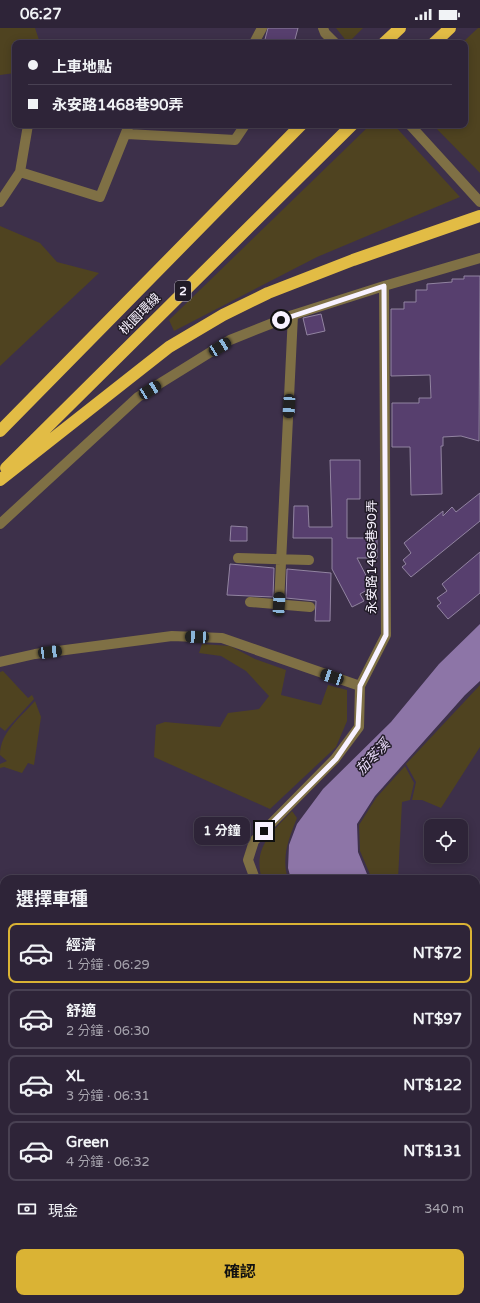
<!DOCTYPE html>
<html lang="zh-TW">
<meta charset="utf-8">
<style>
:root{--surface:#2e2438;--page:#362c40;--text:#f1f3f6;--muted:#a7a4ae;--line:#494153;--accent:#dab334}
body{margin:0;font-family:"Varela Round","Noto Sans TC",sans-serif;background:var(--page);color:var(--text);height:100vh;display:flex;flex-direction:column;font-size:15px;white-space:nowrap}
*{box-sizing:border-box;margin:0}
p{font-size:13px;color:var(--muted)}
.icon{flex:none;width:22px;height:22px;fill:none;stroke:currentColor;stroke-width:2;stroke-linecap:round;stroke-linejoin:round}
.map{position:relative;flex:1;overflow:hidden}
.panel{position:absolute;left:0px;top:847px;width:480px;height:428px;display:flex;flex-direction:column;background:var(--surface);border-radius:12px 12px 0 0;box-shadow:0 2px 10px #0003,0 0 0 1px var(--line)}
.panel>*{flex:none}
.hud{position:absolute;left:12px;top:12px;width:456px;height:88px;border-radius:8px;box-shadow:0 2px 10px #0003,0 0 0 1px var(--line);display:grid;align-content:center;height:88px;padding:0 16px;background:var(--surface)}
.controls{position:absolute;left:424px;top:791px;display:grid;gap:8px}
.controls a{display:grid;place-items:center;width:44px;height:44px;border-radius:8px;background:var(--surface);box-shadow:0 2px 10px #0003,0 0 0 1px var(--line);font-size:20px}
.end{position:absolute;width:18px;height:18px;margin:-9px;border:5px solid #f8f2ff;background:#111;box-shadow:0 0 0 2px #111}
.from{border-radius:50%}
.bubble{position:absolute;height:28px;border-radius:8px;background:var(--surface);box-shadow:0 2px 10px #0003,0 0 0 1px var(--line);font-size:13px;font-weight:700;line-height:28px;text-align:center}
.car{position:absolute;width:12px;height:24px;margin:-12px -6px;border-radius:5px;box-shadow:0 0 3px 1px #0007;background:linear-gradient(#222 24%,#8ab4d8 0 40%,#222 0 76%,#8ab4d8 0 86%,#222 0)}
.hud b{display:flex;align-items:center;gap:14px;height:38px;font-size:15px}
.hud b+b{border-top:1px solid var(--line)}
.hud i{width:10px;height:10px;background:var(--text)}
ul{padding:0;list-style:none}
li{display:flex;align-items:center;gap:12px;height:60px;margin:0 8px 6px;padding:0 8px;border:2px solid var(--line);border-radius:8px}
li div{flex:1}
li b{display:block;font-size:15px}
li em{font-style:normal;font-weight:700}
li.active{border-color:var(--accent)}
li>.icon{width:36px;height:36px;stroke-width:1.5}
h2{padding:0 16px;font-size:18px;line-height:48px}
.pay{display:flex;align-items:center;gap:10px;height:44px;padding:0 16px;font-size:15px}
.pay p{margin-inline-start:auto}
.action{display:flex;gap:8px;margin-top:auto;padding:8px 16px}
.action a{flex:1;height:46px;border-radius:8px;background:var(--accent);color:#111;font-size:16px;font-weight:700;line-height:46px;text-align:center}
.status{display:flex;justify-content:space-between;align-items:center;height:28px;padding:0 20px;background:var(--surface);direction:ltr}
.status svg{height:11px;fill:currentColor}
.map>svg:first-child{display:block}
</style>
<div class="status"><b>06:27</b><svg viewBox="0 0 49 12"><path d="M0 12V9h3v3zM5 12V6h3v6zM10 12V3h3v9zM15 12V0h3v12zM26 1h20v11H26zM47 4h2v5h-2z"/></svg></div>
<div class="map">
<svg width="480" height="1275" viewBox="0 0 480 1275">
<rect width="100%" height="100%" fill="#3d304a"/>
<path fill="#4f4320" d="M 0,0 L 35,0 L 40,15 L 15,15 L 15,45 L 0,47 Z
M 336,0 L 363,0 L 348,15 Z
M 478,0 L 480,0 L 480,145 L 433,97 L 465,97 L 465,15 L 462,15 Z
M 370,97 L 394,97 L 460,169 L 317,229 L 174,303 L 169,292 Z
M 0,198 L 40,215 L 57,234 L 99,245 L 0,338 Z
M 202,616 L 230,618 L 255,631 L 286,642 L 281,667 L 321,677 L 328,657 L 347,662 L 347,693 L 336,719 L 270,781 L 154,729 L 156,697 L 165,694 L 220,699 L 228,685 L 259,681 L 269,668 L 246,643 L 221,628 L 199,625 Z
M 3,643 L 28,670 L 32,667 L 34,671 L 5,703 L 0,699 L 0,644 Z
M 480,657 L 480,719 L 441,780 L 422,772 L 412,772 L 416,754 L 406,736 Z
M 35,673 L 41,689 L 34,737 L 28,735 L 22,745 L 4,739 L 0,740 L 0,736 L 7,733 L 0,727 C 0,704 21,689 35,673 Z
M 405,738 L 414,755 L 410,772 L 402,774 L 398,851 L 372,851 L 360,823 L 359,797 L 376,770 Z
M 292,783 L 297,790 C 289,810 281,829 288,851 L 262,851 C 252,820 273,803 292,783 Z
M 0,1191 L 4,1210 L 4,1271 L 25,1271 L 29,1275 L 0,1275 Z
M 135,1271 L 315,1271 L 311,1275 L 137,1275 Z"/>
<path fill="#8d75a7" d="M 480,596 L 480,653 L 465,667 L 375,768 L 357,796 L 358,824 L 369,851 L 291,851 L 288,840 L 289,817 L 297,796 L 323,761 L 391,694 L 439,636 Z"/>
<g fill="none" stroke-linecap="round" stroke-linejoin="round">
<path stroke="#8d75a7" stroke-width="4" d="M 0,1161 L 4,1160"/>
</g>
<path fill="#573f6e" stroke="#9284a1" d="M 268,0 L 298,0 L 294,15 L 264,15 Z
M 464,248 L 480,248 L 479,413 L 461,408 L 443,409 L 443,418 L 441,418 L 442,466 L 411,467 L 410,419 L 392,419 L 392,375 L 419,375 L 419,370 L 431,370 L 430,347 L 391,348 L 391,281 L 404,281 L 404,274 L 416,274 L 416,262 L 427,262 L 427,256 L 452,254 L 452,251 L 464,251 Z
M 321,286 L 325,303 L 307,307 L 303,290 Z
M 330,432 L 360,432 L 360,471 L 347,471 L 347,510 L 377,510 L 377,530 L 357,530 L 372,559 L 360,566 L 364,573 L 352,579 L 332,541 L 332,510 L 293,510 L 294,478 L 308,478 L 309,499 L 332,499 Z
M 480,465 L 480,493 L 411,549 L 402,539 L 406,536 L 403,532 L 411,525 L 404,515 L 443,483 L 443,488 L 452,479 L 456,484 Z
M 231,498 L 247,499 L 247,513 L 230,513 Z
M 480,524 L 480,565 L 448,591 L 437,578 L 441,575 L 437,570 L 447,563 L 442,556 Z
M 230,536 L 274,540 L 273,569 L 227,567 Z
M 287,541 L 331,545 L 330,593 L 315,593 L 316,573 L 286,570 Z"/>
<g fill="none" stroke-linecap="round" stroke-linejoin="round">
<path stroke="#7f7045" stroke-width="10" d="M 323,0 L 325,5 L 335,15
M 254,15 L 262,0
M 410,97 L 480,174
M 127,106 L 235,112 L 245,97
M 20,144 L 100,169 L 129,97
M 0,174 L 20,144 L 28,97
M 0,496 L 138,369 L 230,312 L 293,287 L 384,258
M 238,530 L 309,532
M 250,574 L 310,579
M 279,576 L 293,287
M 0,634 L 35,626 L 172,608 L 222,610 L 360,658
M 255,851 L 248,832 L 254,813 L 335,731 L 359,699 L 360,658 L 386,607 L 384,258 L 480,230"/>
<path stroke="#e2bc45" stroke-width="12" d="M 384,15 L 400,0
M 434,15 L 450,0
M 0,403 L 301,97
M 6,440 L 352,97
M 0,452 L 169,319 L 223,287 L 268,265 L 353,232 L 480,188"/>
</g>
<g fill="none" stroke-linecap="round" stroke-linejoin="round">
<path stroke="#f8f2ff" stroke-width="5" d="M 264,803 L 336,731 L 358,699 L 360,658 L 386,607 L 384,258 L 281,292"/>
</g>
<g text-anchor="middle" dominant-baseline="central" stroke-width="3" stroke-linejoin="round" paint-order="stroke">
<rect fill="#211b27" stroke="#b8b2be" stroke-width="1" x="175" y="253" width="16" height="20" rx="3"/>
<g font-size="12" font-weight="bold" fill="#f8f2ff">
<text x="183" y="263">2</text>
</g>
<g font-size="13" fill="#f8f2ff" stroke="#211b27">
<text transform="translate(140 286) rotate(-45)">桃園環線</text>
<text transform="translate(372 529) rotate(-90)">永安路1468巷90弄</text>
</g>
<g font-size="14" font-style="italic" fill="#ebdcfb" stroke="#211b27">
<text transform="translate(373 729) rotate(-47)">茄苳溪</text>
</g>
</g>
</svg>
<div class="controls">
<a><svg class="icon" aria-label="locate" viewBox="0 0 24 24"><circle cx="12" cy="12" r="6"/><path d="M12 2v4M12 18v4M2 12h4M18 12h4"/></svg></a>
</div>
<i class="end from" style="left:281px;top:292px"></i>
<i class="end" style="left:264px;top:803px"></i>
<div class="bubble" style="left:194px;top:789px;width:56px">1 分鐘</div>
<i class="car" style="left:220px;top:319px;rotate:58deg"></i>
<i class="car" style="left:150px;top:362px;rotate:58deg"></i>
<i class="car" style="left:289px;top:378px;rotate:183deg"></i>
<i class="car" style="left:279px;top:576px;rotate:3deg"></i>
<i class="car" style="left:197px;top:609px;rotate:273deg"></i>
<i class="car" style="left:50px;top:624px;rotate:83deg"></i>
<i class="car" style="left:332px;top:649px;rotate:289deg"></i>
<div class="hud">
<b><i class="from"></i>上車地點</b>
<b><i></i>永安路1468巷90弄</b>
</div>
<section class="panel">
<h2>選擇車種</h2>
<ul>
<li class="active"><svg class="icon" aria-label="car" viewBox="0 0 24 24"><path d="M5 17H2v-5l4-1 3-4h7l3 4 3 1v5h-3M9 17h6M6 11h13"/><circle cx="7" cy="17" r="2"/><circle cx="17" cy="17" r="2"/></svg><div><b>經濟</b><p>1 分鐘 · 06:29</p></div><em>NT$72</em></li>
<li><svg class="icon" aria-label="car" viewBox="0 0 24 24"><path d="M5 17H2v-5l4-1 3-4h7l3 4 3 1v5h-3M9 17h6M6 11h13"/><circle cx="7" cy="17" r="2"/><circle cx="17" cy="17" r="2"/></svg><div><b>舒適</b><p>2 分鐘 · 06:30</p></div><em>NT$97</em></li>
<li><svg class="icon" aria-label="car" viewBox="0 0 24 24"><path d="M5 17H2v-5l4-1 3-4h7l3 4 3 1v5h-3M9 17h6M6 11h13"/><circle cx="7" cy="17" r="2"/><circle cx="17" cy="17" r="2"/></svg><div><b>XL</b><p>3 分鐘 · 06:31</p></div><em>NT$122</em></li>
<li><svg class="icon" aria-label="car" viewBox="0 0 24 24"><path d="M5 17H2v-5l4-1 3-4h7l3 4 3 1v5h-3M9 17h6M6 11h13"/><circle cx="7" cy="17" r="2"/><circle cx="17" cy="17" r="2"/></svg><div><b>Green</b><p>4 分鐘 · 06:32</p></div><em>NT$131</em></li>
</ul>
<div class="pay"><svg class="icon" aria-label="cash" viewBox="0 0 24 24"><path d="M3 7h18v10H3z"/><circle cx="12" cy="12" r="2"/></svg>現金<p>340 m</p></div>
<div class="action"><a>確認</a></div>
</section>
</div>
